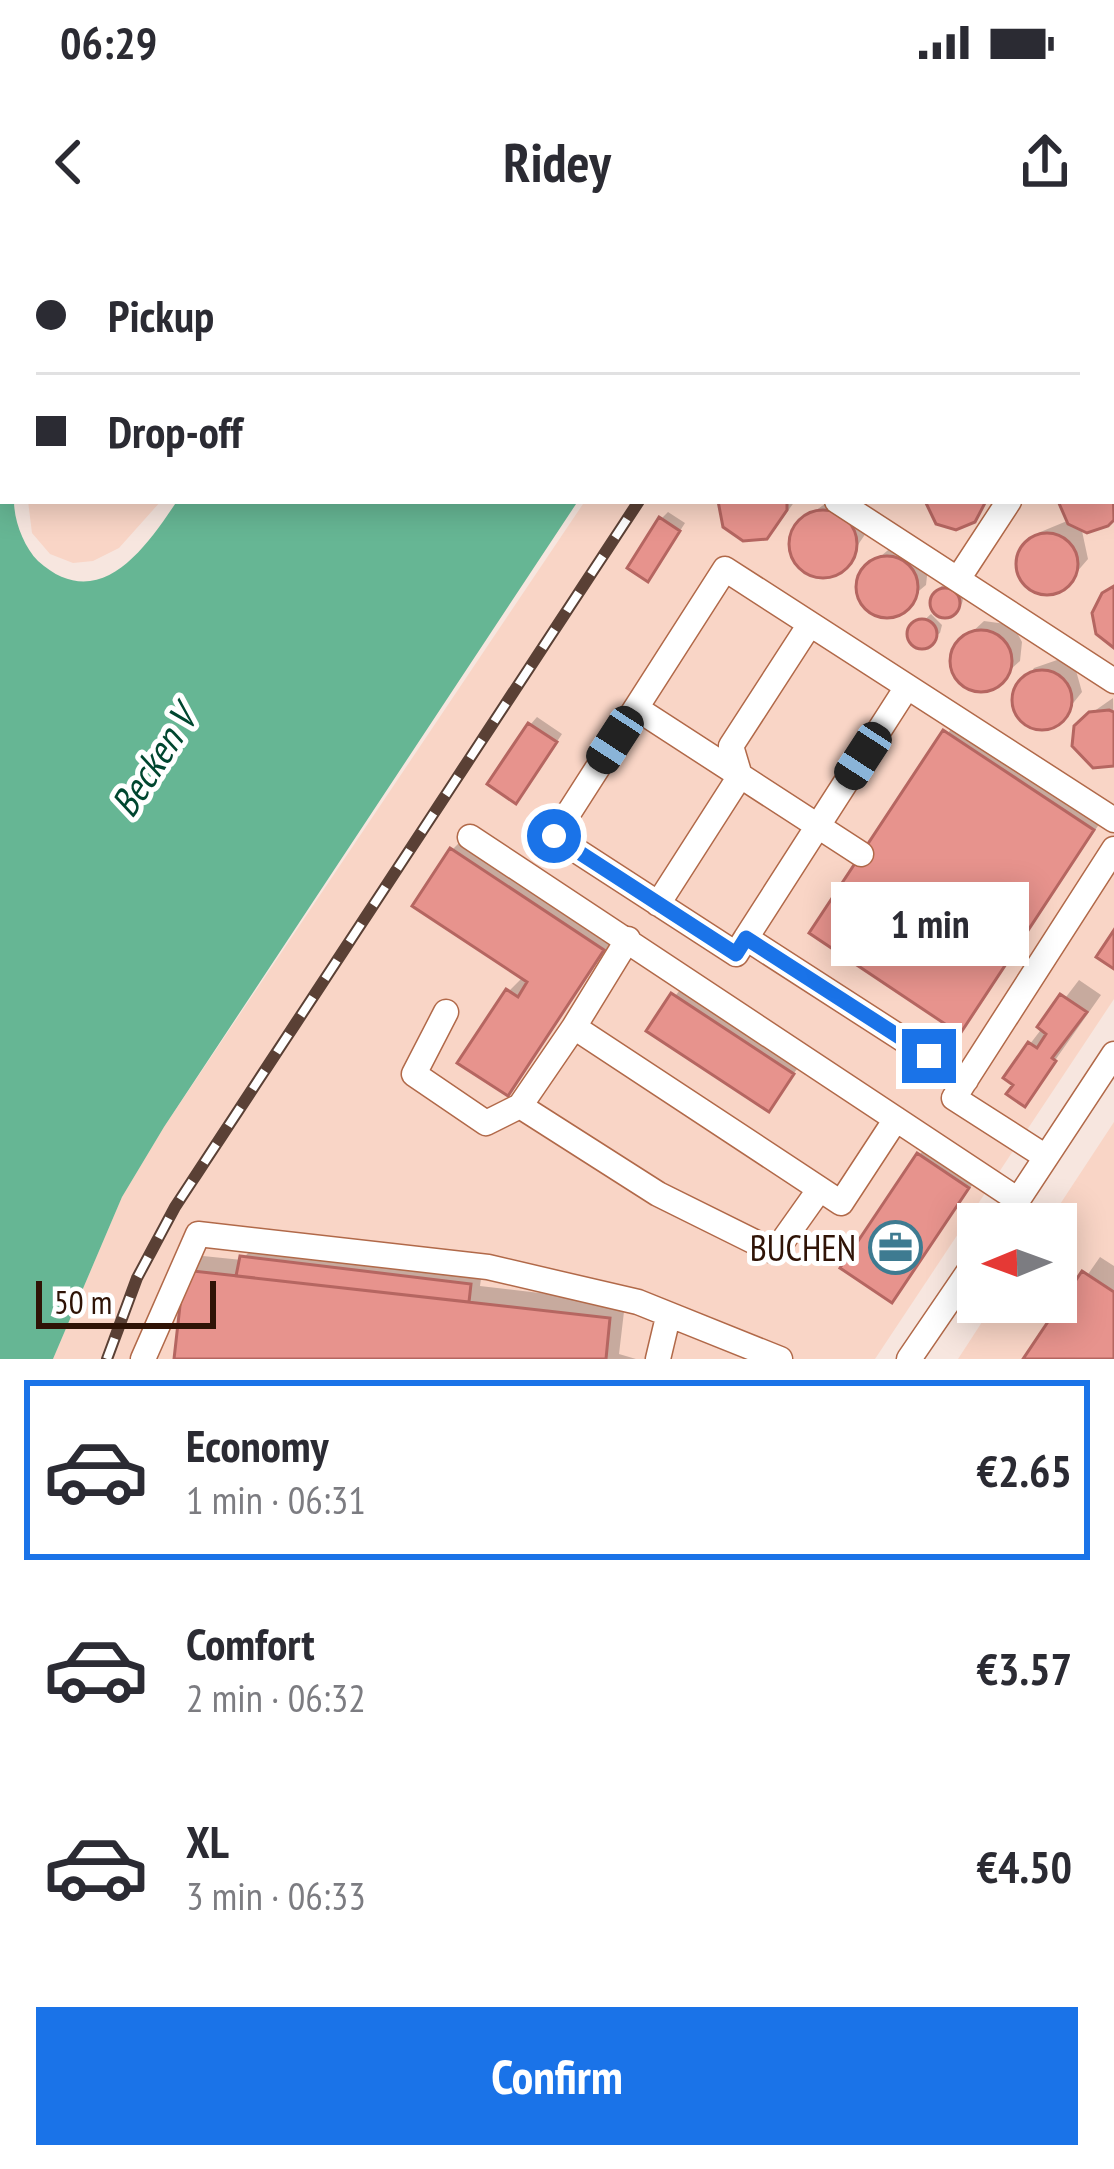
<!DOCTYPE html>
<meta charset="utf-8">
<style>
:root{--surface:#fff;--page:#f2f2f3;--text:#2b2b33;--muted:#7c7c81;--line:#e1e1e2;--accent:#1a73e8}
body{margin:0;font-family:"PT Sans Narrow",sans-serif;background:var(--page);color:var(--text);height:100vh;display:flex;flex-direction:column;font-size:45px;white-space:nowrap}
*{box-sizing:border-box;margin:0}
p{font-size:39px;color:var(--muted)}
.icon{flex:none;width:66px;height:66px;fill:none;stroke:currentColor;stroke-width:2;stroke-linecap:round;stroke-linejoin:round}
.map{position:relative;height:1119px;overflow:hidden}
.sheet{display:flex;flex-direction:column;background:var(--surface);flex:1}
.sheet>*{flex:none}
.top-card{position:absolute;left:0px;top:0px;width:1116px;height:264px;box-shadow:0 6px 30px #0003;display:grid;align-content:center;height:264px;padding:0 36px;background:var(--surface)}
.needle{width:78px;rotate:269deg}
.fabs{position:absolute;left:957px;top:963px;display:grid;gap:24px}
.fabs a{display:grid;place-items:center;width:120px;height:120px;border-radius:0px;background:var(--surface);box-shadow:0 6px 30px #0003;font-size:60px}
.scale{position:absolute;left:36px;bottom:30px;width:180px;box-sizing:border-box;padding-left:12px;border:6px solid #2f1306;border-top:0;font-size:33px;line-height:42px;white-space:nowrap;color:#2f1306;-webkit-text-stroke:9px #fff;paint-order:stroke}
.end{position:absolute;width:54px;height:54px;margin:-27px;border:15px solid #1a73e8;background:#fff;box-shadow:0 0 0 6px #fff}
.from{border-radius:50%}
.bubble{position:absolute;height:84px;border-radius:0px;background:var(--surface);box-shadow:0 6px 30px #0003;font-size:39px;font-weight:700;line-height:84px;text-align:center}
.car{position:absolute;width:36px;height:72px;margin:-36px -18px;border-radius:15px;box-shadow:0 0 9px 3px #0007;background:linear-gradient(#222 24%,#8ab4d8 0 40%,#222 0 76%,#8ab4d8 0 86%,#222 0)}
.top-card b{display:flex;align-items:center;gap:42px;height:114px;font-size:45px}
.top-card b+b{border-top:3px solid var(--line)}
.top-card i{width:30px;height:30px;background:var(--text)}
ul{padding:21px 0 0;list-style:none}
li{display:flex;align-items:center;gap:36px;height:180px;margin:0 24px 18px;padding:0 12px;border:6px solid transparent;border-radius:0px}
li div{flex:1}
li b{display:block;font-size:45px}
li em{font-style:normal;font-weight:700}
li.selected{border-color:var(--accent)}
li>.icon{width:108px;height:108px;stroke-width:1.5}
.primary-button{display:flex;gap:24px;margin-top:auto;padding:24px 36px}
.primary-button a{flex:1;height:138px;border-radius:0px;background:var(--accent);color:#fff;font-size:48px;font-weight:700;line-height:138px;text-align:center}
.status{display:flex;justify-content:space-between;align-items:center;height:84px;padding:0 60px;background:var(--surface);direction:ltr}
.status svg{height:33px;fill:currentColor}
header{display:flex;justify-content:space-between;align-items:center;height:156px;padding:0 36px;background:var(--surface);font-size:54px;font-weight:700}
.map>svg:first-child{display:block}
</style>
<div class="status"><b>06:29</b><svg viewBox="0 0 49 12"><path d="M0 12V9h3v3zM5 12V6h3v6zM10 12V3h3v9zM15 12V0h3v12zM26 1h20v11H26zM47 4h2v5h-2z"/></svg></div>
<header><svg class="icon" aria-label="back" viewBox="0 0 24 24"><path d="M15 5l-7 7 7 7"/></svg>Ridey<svg class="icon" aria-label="share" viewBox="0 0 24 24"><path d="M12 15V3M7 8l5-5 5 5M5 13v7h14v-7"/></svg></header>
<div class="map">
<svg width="1114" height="1119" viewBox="0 0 1114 1119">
<rect width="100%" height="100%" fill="#f7e6df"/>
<path fill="#f9d5c6" d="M 759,0 L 1114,0 L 1114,759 L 875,1119 L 53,1119 L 122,957 L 164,887 L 585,261 L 1113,261 L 1113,3 Z
M 28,261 L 161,261 L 119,308 L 93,321 L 73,323 L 50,314 L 32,293 Z
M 1114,882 L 1114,1119 L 958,1119 L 995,1062 L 1056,1062 L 1056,984 L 1047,984 Z"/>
<path fill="#66b694" d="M 0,0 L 17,0 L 3,3 L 3,261 L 14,261 C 14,281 24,307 38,321 C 98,375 144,311 177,261 L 578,261 L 164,887 L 122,957 L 53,1119 L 0,1119 Z"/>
<path fill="#0003" d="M 112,0 L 231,0 L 227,3 Z
M 867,0 L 907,0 L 904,3 Z
M 927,0 L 960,0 L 954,3 Z
M 1043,0 L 1114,0 L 1114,48 L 1113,3 Z
M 1113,61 L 1114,61 L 1113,151 Z
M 722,261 L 795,261 L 775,289 L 755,299 Z
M 829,261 L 868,290 L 841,330 L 821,335 L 802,328 L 792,299 L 801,281 Z
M 668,272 L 685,283 L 655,330 L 661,279 Z
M 1067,281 L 1082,291 L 1088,319 L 1063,348 L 1043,352 L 1026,343 L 1019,325 L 1025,306 L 1038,293 Z
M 893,306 L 928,327 L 926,345 L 891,374 L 873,371 L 861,357 L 864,330 Z
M935 358a14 14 0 1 1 28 0a14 14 0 1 1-28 0Z
M 931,374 L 942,385 L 940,393 L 919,406 L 910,393 Z
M 984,381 L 1013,385 L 1022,402 L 1020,421 L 991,447 L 963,443 L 953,426 L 956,407 Z
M 1060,419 L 1075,427 L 1082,452 L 1059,481 L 1033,485 L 1019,475 L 1015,458 L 1034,428 Z
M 1113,458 L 1114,521 L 1086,520 L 1075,506 L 1083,479 Z
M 537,477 L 562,494 L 523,553 L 530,485 Z
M 957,480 L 1104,577 L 960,790 L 813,693 Z
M 468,594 L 618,693 L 507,852 L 509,751 L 524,736 L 452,610 Z
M 1079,740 L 1101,755 L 1025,863 L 1030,804 Z
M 685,743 L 803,821 L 768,868 L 650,790 Z
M 935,899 L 982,931 L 892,1059 L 919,915 Z
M 254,1006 L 482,1032 L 480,1046 L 625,1063 L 619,1114 L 636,1119 L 177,1119 L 187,1032 L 203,1016 L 242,1020 Z
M 1100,1017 L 1114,1026 L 1114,1119 L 1029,1119 Z"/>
<path fill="#e7938d" stroke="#b56661" stroke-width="3" d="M 108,0 L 235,0 L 233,3 Z
M 1113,242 L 1114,280 L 1108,286 L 1087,293 L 1068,284 L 1058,261 L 1113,261 Z
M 718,261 L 787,261 L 787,270 L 767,299 L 743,301 L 723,287 Z
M 925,261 L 985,261 L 985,263 L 975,282 L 956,290 L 936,284 Z
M789 304a34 34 0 1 1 68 0a34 34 0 1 1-68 0Z
M 659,277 L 680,291 L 648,342 L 627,328 Z
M1016 324a31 31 0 1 1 62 0a31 31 0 1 1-62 0Z
M856 347a31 31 0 1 1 62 0a31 31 0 1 1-62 0Z
M 1114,346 L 1114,408 L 1096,394 L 1092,373 L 1102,353 Z
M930 363a15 15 0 1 1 30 0a15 15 0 1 1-30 0Z
M907 394a15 15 0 1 1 30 0a15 15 0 1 1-30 0Z
M950 421a31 31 0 1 1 62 0a31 31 0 1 1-62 0Z
M1012 460a30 30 0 1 1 60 0a30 30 0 1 1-60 0Z
M 1109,470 L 1114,472 L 1114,526 L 1093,528 L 1072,506 L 1074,486 L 1089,472 Z
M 528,483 L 557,502 L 516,564 L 487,544 Z
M 943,490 L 1094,590 L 960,794 L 809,693 Z
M 450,608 L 604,710 L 508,856 L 457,823 L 506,749 L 518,757 L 527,742 L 412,666 Z
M 1114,690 L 1114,729 L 1096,717 Z
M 671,753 L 794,834 L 769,872 L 646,791 Z
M 1060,754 L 1087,772 L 1052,818 L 1056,821 L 1025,867 L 1006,854 L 1013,845 L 1003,838 L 1028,802 L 1037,808 L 1046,794 L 1037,787 Z
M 917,913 L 969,948 L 892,1063 L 840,1028 Z
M 240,1016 L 471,1044 L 469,1062 L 236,1036 Z
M 184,1030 L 610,1078 L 606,1119 L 174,1119 Z
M 1082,1031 L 1114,1052 L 1114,1119 L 1023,1119 Z"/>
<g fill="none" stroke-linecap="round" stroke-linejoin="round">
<defs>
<path id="minor" d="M 1018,0 L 1022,3
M 830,3 L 831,0
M 982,3 L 984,0
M 1113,63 L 1114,64
M 1113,224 L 1114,225
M 837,261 L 1114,441
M 958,339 L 1009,261
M 907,447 L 746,698 L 966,840
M 636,468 L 861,614
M 470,597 L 1018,960
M 658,664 L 740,536 L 731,506 L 810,384
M 746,698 L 736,714 L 554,596 L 725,329 L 1114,580
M 628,699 L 574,787 L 841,963 L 896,879
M 446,772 L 414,834 L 486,883 L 520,866
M 574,787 L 520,866 L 658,954 L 775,1012 L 819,950
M 1046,917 L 954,858 L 1114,609
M 1002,984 L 1114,814
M 143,1119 L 198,994 L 488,1027 L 638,1062 L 780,1119
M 658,1119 L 668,1077
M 909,1119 L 978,1018"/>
</defs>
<use href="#minor" stroke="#b16949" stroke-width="27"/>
<use href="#minor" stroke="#fff" stroke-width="24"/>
<defs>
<path id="rail" d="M 810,3 L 812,0
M 107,1119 L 137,1038 L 175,967 L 639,261"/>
</defs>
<use href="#rail" stroke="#5a4035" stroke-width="12"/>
<use href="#rail" stroke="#fff" stroke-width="8" stroke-dasharray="22" stroke-linecap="butt"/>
</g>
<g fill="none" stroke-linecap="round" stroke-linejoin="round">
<path stroke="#1a73e8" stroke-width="15" d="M 554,596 L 736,714 L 746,698 L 929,816"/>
</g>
<defs>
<symbol id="office-ring" viewBox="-11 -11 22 22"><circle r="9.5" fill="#fff" stroke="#3e7b91" stroke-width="1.5"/><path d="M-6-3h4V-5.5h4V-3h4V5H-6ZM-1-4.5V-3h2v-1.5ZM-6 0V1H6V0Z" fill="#3e7b91"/></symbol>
</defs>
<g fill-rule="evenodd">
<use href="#office-ring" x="866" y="978" width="59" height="59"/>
</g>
<g text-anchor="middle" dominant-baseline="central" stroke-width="10" stroke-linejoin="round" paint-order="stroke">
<g font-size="36" fill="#2f1306" stroke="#fff" text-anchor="end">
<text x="856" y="1007">BUCHEN</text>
</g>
<g font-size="39" font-style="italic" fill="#00462f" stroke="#fff">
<text transform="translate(153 521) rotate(-57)">Becken V</text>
</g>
</g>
</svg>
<div class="fabs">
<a><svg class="needle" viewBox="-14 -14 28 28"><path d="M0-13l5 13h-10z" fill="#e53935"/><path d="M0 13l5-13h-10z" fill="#7c7c81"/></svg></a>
</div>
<div class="scale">50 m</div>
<i class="end from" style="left:554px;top:596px"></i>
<i class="end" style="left:929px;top:816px"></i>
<div class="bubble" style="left:831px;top:642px;width:198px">1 min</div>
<i class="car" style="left:615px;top:500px;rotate:213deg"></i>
<i class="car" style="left:863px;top:516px;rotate:213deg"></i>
<div class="top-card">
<b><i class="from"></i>Pickup</b>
<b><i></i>Drop-off</b>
</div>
</div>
<section class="sheet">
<ul>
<li class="selected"><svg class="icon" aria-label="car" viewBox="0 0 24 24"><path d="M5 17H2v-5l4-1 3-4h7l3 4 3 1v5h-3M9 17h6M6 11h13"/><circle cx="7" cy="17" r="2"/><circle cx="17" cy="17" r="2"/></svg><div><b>Economy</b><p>1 min · 06:31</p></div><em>€2.65</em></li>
<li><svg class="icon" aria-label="car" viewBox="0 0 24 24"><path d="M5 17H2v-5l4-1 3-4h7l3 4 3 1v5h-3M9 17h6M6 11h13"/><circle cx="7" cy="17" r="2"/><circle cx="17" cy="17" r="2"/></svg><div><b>Comfort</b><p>2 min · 06:32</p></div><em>€3.57</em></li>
<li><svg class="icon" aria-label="car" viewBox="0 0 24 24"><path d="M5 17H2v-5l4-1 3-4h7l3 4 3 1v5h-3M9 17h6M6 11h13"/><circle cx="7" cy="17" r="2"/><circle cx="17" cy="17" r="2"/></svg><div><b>XL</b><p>3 min · 06:33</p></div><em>€4.50</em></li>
</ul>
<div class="primary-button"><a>Confirm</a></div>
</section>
